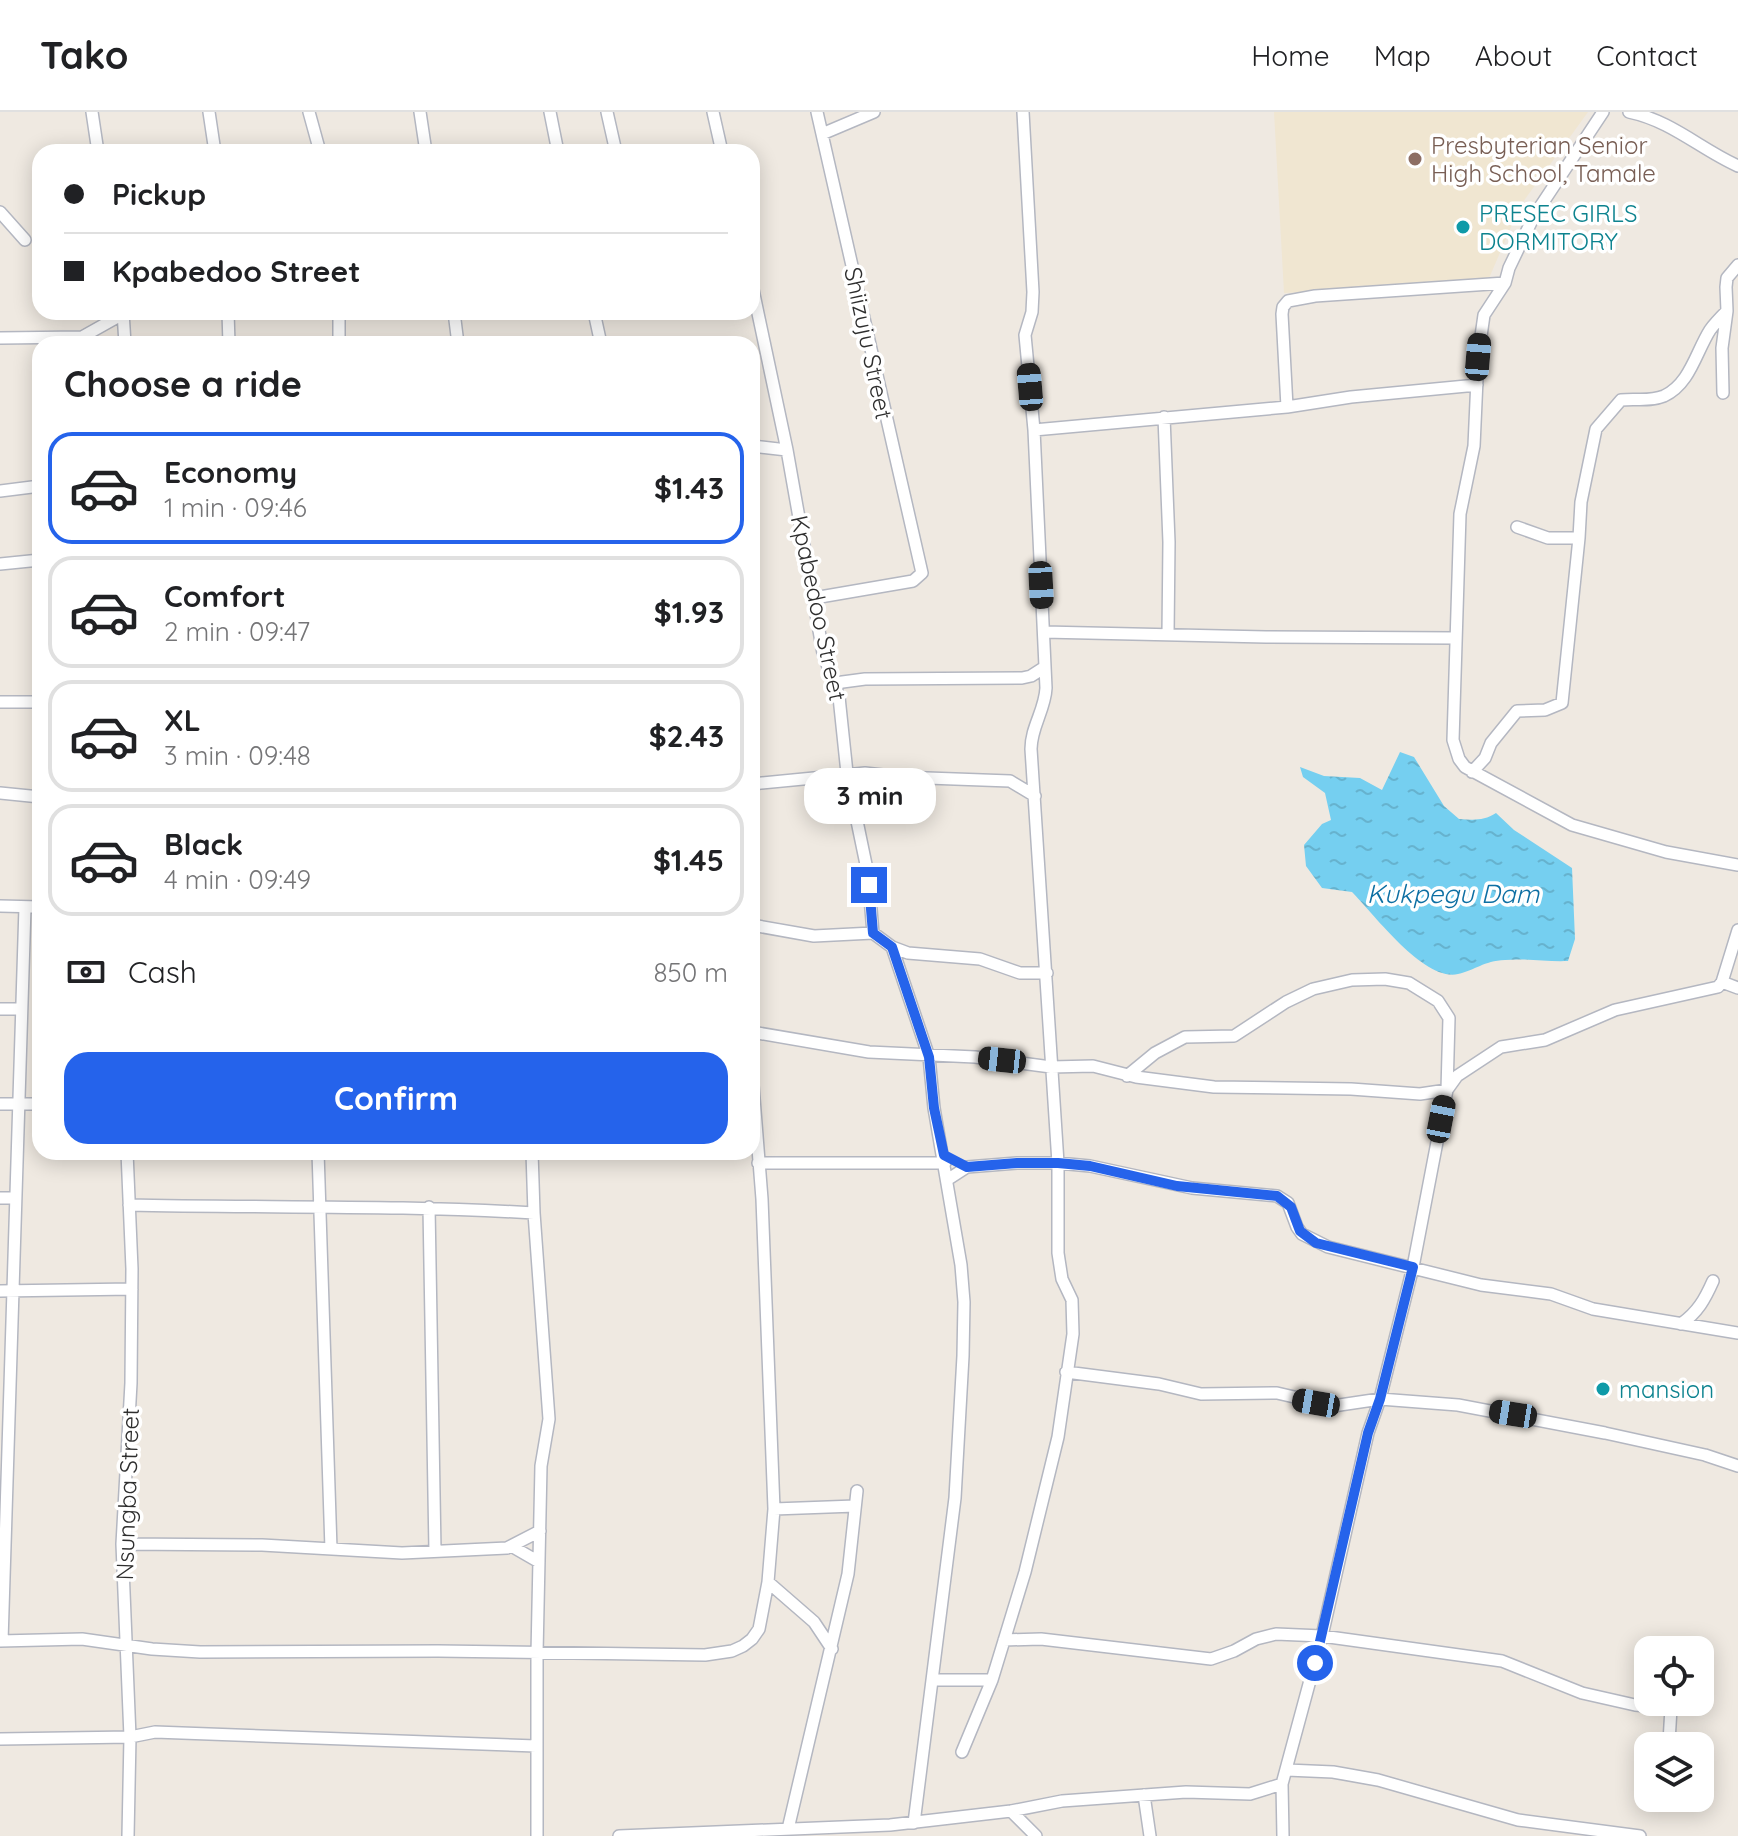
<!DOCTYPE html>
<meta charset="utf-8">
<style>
:root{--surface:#fff;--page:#f6f6f6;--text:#202124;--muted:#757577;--line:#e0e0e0;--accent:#2563eb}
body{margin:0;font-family:Quicksand,sans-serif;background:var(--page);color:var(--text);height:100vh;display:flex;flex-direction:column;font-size:30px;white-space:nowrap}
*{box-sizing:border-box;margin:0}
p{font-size:26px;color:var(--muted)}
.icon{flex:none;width:44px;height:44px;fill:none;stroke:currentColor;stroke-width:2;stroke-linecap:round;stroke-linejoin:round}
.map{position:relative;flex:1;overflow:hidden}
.drawer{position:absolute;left:32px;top:224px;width:728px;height:824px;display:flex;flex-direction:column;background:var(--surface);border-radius:24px;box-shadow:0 4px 20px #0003}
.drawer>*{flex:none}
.hud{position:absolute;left:32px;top:32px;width:728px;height:176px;border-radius:24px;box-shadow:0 4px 20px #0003;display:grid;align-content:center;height:176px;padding:0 32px;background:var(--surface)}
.tools{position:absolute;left:1634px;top:1524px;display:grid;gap:16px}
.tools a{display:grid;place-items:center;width:80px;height:80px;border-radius:16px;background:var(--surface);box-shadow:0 4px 20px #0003;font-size:40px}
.end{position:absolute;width:36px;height:36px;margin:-18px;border:10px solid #2563eb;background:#fff;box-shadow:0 0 0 4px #fff}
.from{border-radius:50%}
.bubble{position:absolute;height:56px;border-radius:24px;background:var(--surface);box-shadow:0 4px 20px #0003;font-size:26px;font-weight:800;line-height:56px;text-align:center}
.car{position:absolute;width:24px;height:48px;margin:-24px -12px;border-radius:10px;box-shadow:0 0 6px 2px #0007;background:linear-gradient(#222 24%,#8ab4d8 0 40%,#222 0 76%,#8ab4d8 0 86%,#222 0)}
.hud b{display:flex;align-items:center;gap:28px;height:76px;font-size:30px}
.hud b+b{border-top:2px solid var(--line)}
.hud i{width:20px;height:20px;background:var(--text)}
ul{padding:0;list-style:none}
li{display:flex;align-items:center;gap:24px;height:112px;margin:0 16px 12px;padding:0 16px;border:4px solid var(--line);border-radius:24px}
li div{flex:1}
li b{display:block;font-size:30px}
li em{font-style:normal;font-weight:800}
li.on{border-color:var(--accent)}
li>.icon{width:72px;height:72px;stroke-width:1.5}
h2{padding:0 32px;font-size:36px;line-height:96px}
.pay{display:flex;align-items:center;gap:20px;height:88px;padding:0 32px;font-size:30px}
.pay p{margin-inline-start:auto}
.cta{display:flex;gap:16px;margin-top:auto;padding:16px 32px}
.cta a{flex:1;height:92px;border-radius:24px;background:var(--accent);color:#fff;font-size:32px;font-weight:800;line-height:92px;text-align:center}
header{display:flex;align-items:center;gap:48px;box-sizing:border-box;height:112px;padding:0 40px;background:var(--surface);border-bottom:2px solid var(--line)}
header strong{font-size:38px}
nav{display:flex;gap:44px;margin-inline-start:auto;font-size:28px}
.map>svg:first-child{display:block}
</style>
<header>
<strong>Tako</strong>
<nav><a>Home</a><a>Map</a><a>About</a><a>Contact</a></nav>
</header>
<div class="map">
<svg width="1738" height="1724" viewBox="0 0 1738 1724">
<defs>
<pattern id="water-ripples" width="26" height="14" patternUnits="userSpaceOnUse" patternTransform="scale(2)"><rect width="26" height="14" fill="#75cff0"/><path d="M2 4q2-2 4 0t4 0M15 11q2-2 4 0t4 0" fill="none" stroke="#66b2ce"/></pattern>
</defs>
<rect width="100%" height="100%" fill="#efe9e1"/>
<path fill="#f0e6d1" d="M 1274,0 L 1588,0 L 1520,94 L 1487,171 L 1284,181 Z"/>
<path fill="url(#water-ripples)" d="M 1400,640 L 1414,645 L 1444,694 L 1459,707 C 1473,708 1484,709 1496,701 L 1514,718 L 1572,756 L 1575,827 L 1568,849 C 1547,850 1526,846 1505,848 C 1483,849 1476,858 1458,862 C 1424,870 1373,801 1352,780 L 1322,776 L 1306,754 L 1304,733 L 1322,712 L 1331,708 L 1325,681 L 1303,665 L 1300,655 L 1324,664 L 1360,666 L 1382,678 Z"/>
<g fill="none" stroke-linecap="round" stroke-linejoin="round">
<defs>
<path id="street" d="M 92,0 L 98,40
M 209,0 L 215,40
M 309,0 L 320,40
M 420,0 L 426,40
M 550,0 L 558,40
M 607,0 L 616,40
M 713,0 L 722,40
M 1603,0 L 1534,104 L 1509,156 L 1505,171 L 1484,203 L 1478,245 L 1474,334 L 1460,402 L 1453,628 L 1459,647 L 1465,655 L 1572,713 L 1666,740 L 1738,753
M 1629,0 C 1672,9 1700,37 1738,54
M 822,22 L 874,0
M 0,100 L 25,128
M 752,173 L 787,338 L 823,541 L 839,585 L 847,661 L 868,762 L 873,821
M 123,200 L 125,232
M 228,200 L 229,232
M 339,200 L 339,232
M 454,200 L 458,232
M 594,200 L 601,232
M 0,226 L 82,225 L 123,202
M 1723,281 L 1722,236 L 1727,199 L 1726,175 L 1727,166 L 1738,153
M 1287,295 L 1282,202 L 1283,195 L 1288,189 L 1315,184 L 1505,171
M 1164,305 L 1169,430 L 1168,522
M 1034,318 L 1287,295 L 1351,285 L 1477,273
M 752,334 L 787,338
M 0,379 L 40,374
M 1579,426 L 1581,390 L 1596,317 L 1621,288 C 1636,286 1649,290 1664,284 C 1690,272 1696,240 1710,218 C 1715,211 1721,205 1727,199
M 0,452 L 40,448
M 814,486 L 913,469 L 922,461 L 817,0
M 1044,520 L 1266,525 L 1456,526
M 835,571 L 865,567 L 1022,566 L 1031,564 L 1045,555
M 0,590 L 40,590
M 1472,660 L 1485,646 L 1491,631 L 1517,599 L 1545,598 L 1562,591 L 1579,426 L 1548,426 L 1517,415
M 752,672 L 865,661 L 900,665 L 1010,669 L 1035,684
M 0,681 L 40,685
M 0,794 L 40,795
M 752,813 L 814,824 L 873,821 L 892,835 L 908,841 L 980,847 L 1020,861 L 1047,861
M 892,835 L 929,945 L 934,996 L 961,1153 L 964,1190 L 963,1244 L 955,1386 L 914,1711
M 1722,870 L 1738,876
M 0,897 L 21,897
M 752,920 L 869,940 L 975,945 L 1051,955 L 1093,954 L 1136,965 L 1214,975 L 1351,977 L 1420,982 L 1447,978 L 1457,964 L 1501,935 L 1545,928 L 1615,898 L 1718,875 L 1722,870 L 1738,818
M 1127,964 L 1155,941 L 1185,925 L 1234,924 L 1286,890 L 1313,877 L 1352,868 L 1385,867 L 1409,871 L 1438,889 L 1449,906 L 1447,978 L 1413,1155 L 1380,1287 L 1368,1321 L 1322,1524 L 1282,1672 L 1283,1724
M 0,992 L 40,992
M 127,1040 L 132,1157 L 131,1271 L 122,1432 L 130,1625 L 128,1724
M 318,1040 L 331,1437
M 532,1040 L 534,1101 L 549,1307 L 541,1354 L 537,1542 L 537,1724
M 758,1051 L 945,1051
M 947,1068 L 967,1055 L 1017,1051 L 1058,1051 L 1090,1054 L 1192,1076 L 1277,1084 L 1288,1091 L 1297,1115 L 1302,1122 L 1328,1135 L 1481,1173 L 1551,1182 L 1593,1197 L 1738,1221
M 0,1086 L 15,1086
M 129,1093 C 264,1096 399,1093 534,1101
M 429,1095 L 435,1439
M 0,1179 L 132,1177
M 1681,1212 C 1698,1200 1705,1187 1713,1169
M 1066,1260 L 1159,1272 L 1201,1282 L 1277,1281 L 1333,1294 L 1380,1287 L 1458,1293 L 1605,1321 L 1705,1343 L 1738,1354
M 774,1397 L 855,1394
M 122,1432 L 262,1433 L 402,1441 L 507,1436 L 540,1419
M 513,1435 L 539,1450
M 768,1470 L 814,1510 L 832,1537
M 1004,1528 L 1041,1527 L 1211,1547 L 1234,1539 L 1256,1527 L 1276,1522 L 1322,1524 L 1502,1549 L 1582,1581 L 1635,1593 L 1671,1596 L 1669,1630
M 0,1529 L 82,1527 L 152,1537 L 200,1540 L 438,1539 L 705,1543 L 732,1539 L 743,1534 L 752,1527 L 759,1517 L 768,1470 L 774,1397 L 762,1087 L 752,961
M 2,1529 L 25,795
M 932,1568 L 992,1568
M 0,1627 L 130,1625 L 155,1620 L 536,1634
M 962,1640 L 992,1568 L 1025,1460 L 1058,1325 L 1073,1222 L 1072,1188 L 1062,1167 L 1058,1141 L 1058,1051 L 1031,637 C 1031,615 1045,598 1046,576 L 1034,318 L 1025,223 L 1032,200 L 1033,180 L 1023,0
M 1287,1658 L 1333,1660 L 1378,1668 L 1518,1708 L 1640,1724
M 1144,1683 L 1150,1724
M 1011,1699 L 1036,1724
M 788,1717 L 848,1462 L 857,1379
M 619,1724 L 890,1713 L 1011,1699 L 1062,1689 L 1186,1680 L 1250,1682 L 1282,1672"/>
</defs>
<use href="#street" stroke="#b4b7c1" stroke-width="14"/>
<use href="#street" stroke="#fff" stroke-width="11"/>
</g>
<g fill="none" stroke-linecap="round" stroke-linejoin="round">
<path stroke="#2563eb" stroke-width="10" d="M 869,773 L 873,821 L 892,835 L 929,945 L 934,996 L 944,1043 L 967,1055 L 1017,1051 L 1058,1051 L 1090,1054 L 1177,1074 L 1277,1084 L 1291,1095 L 1300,1119 L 1316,1131 L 1413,1155 L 1380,1287 L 1368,1321 L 1315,1551"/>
</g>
<circle fill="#8d6e63" stroke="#fff" stroke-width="3" cx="1415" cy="47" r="8"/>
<g fill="#0f9aa8" stroke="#fff" stroke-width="3">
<circle cx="1463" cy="115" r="8"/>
<circle cx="1603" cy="1277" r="8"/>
</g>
<g text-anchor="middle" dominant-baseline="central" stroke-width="7" stroke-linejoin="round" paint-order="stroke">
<g font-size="24" fill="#785e54" stroke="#fff" text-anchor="start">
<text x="1431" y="33">Presbyterian Senior<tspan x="1431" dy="28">High School, Tamale</tspan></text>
</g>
<g font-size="24" fill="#0d838f" stroke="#fff" text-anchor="start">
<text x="1479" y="101">PRESEC GIRLS<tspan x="1479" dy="28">DORMITORY</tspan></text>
<text x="1619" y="1277">mansion</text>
</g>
<g font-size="24" fill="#2e2e2e" stroke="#fff">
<text transform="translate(869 231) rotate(78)">Shiizuju Street</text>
<text transform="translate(819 496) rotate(78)">Kpabedoo Street</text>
<text transform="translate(127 1382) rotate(-88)">Nsungba Street</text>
</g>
<g font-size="26" font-style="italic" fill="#0d6fa3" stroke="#fff">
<text x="1453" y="781">Kukpegu Dam</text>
</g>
</g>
</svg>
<div class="tools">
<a><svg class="icon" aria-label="locate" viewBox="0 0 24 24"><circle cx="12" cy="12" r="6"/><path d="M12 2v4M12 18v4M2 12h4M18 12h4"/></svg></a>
<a><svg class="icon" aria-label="layers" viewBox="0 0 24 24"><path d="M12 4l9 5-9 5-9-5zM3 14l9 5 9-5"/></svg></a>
</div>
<i class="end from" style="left:1315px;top:1551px"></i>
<i class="end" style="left:869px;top:773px"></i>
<div class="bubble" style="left:804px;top:656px;width:132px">3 min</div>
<i class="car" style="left:1478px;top:245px;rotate:5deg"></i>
<i class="car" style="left:1030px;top:275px;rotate:355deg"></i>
<i class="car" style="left:1041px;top:473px;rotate:177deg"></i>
<i class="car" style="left:1002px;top:948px;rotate:276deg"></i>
<i class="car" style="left:1441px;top:1007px;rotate:11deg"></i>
<i class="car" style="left:1316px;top:1291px;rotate:280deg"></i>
<i class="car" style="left:1513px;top:1302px;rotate:279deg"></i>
<div class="hud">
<b><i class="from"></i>Pickup</b>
<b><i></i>Kpabedoo Street</b>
</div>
<section class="drawer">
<h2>Choose a ride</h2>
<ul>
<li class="on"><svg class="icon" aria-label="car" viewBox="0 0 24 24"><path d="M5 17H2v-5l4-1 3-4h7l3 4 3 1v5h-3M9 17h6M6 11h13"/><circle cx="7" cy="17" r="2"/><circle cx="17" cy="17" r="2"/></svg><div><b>Economy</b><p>1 min · 09:46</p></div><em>$1.43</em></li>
<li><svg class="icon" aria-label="car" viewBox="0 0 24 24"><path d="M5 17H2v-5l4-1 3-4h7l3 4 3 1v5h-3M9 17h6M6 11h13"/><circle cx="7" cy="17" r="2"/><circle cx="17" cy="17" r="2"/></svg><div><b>Comfort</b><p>2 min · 09:47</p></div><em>$1.93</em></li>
<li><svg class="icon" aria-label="car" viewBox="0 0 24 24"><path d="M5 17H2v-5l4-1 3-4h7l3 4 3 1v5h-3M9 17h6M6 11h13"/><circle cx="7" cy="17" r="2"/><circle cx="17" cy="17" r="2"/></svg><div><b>XL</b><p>3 min · 09:48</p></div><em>$2.43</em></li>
<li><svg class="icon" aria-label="car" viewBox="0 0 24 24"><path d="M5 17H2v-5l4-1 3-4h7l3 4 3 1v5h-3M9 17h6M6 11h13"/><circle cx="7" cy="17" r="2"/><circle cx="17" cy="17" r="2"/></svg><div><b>Black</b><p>4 min · 09:49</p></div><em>$1.45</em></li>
</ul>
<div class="pay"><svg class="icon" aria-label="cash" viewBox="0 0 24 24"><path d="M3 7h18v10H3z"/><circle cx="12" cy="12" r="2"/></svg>Cash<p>850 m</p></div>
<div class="cta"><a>Confirm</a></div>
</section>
</div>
